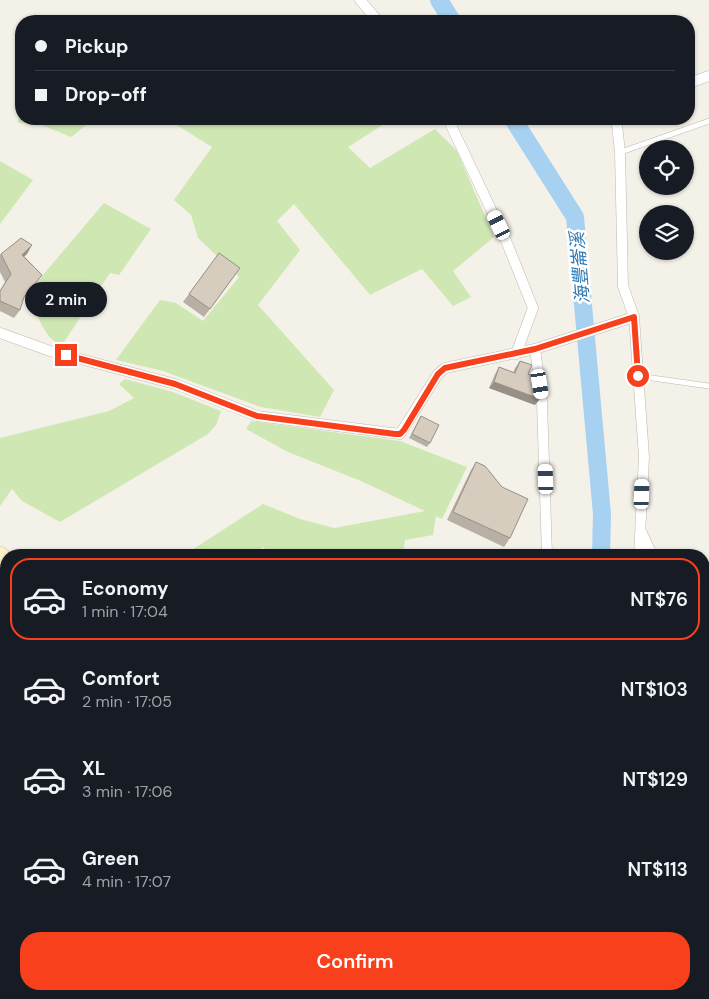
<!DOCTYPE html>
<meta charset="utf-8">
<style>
:root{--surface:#171b24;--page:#20242c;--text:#f1f3f6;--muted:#9ea1a6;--line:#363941;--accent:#f8411c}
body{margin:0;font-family:"DM Sans","Noto Sans TC",sans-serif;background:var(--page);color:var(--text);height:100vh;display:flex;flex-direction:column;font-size:19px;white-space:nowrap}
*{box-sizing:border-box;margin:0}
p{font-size:16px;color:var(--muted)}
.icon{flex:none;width:28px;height:28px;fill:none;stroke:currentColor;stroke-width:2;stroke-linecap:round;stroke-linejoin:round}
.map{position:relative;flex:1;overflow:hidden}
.side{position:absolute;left:0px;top:549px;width:710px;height:451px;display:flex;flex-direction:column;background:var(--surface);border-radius:20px 20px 0 0;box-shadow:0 1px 4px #0004}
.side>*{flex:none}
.guide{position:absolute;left:15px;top:15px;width:680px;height:110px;border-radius:20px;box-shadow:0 1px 4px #0004;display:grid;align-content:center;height:110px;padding:0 20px;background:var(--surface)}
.buttons{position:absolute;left:639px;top:140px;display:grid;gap:10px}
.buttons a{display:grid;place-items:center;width:55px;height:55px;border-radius:50%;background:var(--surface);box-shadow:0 1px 4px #0004;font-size:25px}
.end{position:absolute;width:22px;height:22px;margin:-11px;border:6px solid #f8411c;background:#fff;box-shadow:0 0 0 2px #fff}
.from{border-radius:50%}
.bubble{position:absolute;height:35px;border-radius:18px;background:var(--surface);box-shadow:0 1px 4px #0004;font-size:16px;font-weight:600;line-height:35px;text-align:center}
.car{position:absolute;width:15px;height:30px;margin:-15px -8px;border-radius:6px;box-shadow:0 0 4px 1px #0007;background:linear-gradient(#fff 24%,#345 0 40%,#fff 0 76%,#345 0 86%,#fff 0)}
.guide b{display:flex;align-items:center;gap:18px;height:48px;font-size:19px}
.guide b+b{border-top:1px solid var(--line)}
.guide i{width:12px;height:12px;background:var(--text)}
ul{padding:9px 0 0;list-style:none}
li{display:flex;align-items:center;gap:15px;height:82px;margin:0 10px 8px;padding:0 10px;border:2px solid transparent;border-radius:20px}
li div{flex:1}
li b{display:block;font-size:19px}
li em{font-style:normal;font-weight:600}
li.on{border-color:var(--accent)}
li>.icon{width:45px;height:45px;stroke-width:1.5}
.button{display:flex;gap:10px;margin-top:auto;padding:10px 20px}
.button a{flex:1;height:58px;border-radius:20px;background:var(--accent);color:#fff;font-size:20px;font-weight:600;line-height:58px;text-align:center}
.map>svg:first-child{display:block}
</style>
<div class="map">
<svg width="709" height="999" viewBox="0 0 709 999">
<rect width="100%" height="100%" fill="#f4f1e9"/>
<path fill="#cfe8b3" d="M 21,98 L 21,119 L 94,119 L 71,137 L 34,122 L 18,123 Z
M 167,119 L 286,119 L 294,121 L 295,119 L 392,119 L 348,147 L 370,168 L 435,129 L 457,151 L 494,237 L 453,271 L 471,297 L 453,306 L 422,269 L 370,295 L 294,204 L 277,221 L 300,250 L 258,305 L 334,390 L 320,417 L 261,407 L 163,371 L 116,360 L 160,300 L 176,303 L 203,321 L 239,277 L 198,238 L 191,215 L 174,200 L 212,147 Z
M 0,161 L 33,180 L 0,224 Z
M 104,203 L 151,229 L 119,275 L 110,273 L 62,345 C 43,339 37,313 30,296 L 36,283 Z
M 125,379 L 173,392 L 221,411 L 216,425 L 208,434 L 60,522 L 22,501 L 12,489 L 0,506 L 0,438 L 109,411 L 134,398 L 119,384 Z
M 251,421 L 400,441 L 467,467 L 442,519 L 436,516 L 433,535 L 405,540 L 403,555 L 269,555 L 263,547 L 251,555 L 184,555 L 263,504 L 300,519 L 334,528 L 425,511 L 361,481 L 288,452 L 246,429 Z
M 6,610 L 6,759 L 0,751 L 0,613 Z
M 0,785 L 6,796 L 6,994 L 471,994 L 476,999 L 0,999 Z
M 498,994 L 699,994 L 704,999 L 501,999 Z"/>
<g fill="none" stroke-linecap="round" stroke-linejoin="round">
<path stroke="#a7d1f0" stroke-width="18" d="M 439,0 L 452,21
M 513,119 L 575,217 L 602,514 L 601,555
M 704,927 L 709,932"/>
<defs>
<path id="service" d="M 621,152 L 709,121
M 638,376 L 709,386"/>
<path id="minor" d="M 360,0 L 378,21
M 689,83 L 709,76
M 448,119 L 507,243 L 533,308 L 516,354
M 620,119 L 617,125 L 620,152 L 623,286 L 634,317 L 644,457 L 639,555
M 0,333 L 50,351 L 175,384 L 257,416 L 400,434 L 438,374 L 445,368 L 535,349 L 634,317
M 535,349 L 542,402 L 547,555
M 642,533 L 652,555
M 704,629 L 709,628
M 704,867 L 709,862
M 704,874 L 709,880
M 704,985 L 709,990"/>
<path id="secondary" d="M 0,554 L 6,559
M 493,994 L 496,999"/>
</defs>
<use href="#service" stroke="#c0b9ac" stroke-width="6"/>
<use href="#minor" stroke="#c0b9ac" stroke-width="11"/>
<use href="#secondary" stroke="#d4c699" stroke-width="16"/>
<path stroke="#c2b59d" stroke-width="2" stroke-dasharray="2.5 2.5" stroke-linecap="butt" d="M 378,994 L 383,999
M 435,994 L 442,999
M 110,999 L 110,994
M 241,999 L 241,994
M 327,999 L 330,994"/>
<use href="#service" stroke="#fff" stroke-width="5"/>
<use href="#minor" stroke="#fff" stroke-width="10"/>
<use href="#secondary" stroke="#fef2ca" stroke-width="15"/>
</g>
<path fill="#b8b0a4" d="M 219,253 L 240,268 L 204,317 L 183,302 Z
M 1,254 L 27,254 L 24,256 L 42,275 L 23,299 L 20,310 L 14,318 L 0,311 L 0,291 L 5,282 L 0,272 L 0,255 Z
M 520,361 L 528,374 L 535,405 L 489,388 L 495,374 L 499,367 L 513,373 L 515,368 Z
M 421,416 L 430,443 L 427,447 L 409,438 Z
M 476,462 L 510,538 L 504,547 L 447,520 L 471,470 Z"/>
<path fill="#969086" d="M 32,245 L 27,254 L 17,263 L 22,255 Z
M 494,382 L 540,399 L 535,405 L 489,388 Z"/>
<path fill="#d6cdbf" stroke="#969086" d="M 21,238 L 32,245 L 22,255 L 42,275 L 24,297 L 20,310 L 0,301 L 0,291 L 11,274 L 1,254 Z
M 219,253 L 240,268 L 210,309 L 189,294 Z
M 520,361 L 532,365 L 528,374 L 537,378 L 540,399 L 494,382 L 499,367 L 515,373 Z
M 421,416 L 439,425 L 430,443 L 412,434 Z
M 476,462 L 485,466 L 502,487 L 528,499 L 510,538 L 453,512 Z"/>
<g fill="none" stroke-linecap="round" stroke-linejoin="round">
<path stroke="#f8411c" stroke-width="6" d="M 66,355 L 175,384 L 257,416 L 395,434 L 400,434 L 404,430 L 438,374 L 445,368 L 535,349 L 634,317 L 638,376"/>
</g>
<g text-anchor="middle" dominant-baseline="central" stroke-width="5" stroke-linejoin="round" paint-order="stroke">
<g font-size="18" font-style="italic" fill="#307ab5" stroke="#fff">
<text transform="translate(580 268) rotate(-95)">海豐崙溪</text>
</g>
</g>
</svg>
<div class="buttons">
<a><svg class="icon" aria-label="locate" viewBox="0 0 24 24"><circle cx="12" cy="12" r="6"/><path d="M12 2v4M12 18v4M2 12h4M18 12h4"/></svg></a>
<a><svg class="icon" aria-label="layers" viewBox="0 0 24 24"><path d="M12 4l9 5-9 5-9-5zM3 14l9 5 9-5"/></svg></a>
</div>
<i class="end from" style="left:638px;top:376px"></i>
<i class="end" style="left:66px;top:355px"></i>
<div class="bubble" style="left:25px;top:282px;width:82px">2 min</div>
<i class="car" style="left:499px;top:225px;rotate:334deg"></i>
<i class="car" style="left:540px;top:384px;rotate:171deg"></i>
<i class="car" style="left:546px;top:479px;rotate:358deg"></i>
<i class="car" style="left:642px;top:494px;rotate:2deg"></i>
<div class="guide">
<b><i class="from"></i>Pickup</b>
<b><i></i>Drop-off</b>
</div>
<section class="side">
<ul>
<li class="on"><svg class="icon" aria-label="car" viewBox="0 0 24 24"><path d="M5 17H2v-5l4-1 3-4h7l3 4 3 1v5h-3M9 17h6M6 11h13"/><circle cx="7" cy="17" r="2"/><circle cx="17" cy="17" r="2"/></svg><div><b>Economy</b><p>1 min · 17:04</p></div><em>NT$76</em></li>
<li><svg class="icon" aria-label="car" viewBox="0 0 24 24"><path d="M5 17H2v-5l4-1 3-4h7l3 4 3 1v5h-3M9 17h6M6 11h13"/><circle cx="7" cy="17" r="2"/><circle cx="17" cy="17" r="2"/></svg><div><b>Comfort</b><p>2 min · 17:05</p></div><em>NT$103</em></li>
<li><svg class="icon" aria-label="car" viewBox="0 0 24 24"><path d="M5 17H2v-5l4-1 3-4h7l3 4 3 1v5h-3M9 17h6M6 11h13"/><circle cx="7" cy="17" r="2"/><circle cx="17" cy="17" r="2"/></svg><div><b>XL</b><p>3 min · 17:06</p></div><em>NT$129</em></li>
<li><svg class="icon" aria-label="car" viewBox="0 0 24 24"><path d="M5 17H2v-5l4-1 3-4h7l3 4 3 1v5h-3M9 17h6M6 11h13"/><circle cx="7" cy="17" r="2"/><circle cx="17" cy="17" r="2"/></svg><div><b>Green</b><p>4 min · 17:07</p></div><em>NT$113</em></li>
</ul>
<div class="button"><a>Confirm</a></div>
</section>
</div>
